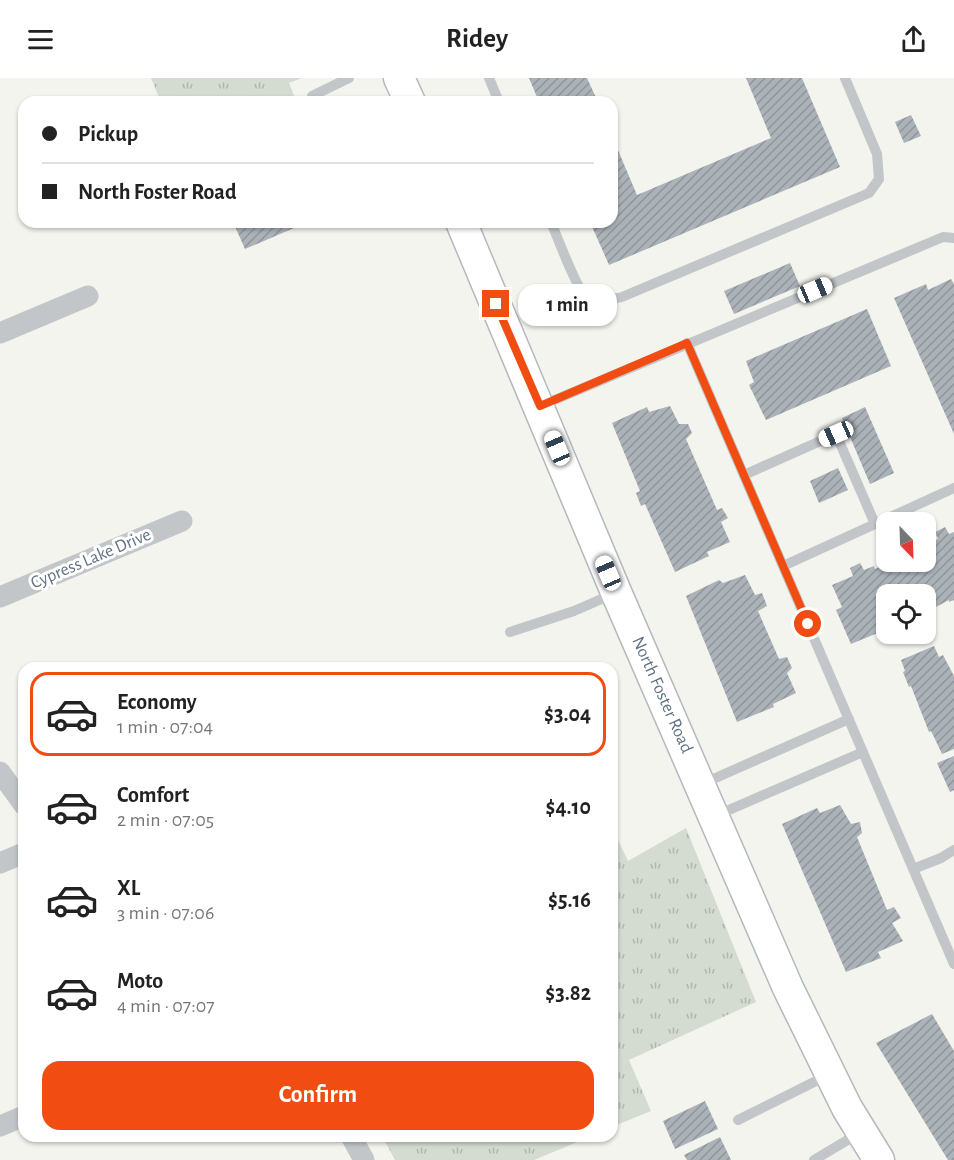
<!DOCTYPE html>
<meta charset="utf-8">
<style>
:root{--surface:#fff;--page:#f6f6f6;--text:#222;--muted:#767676;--line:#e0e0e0;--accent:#f14c11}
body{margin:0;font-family:"Alegreya Sans",sans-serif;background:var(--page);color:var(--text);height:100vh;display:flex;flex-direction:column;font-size:22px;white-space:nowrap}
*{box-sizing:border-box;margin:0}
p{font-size:20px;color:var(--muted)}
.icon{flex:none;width:33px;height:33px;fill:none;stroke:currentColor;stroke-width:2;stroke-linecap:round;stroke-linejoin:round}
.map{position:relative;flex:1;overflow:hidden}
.side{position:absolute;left:18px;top:584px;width:600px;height:480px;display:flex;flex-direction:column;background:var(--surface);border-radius:18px;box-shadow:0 2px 4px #0004}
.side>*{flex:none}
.banner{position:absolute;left:18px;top:18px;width:600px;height:132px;border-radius:18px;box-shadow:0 2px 4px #0004;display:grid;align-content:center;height:132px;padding:0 24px;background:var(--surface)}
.needle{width:39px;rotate:157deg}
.fabs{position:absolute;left:876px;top:434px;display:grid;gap:12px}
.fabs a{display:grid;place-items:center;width:60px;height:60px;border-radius:12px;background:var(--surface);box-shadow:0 2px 4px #0004;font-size:30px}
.end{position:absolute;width:27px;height:27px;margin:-14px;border:8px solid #f14c11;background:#fff;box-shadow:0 0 0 3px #fff}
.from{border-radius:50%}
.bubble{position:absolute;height:42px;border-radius:18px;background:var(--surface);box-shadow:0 2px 4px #0004;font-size:20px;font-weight:600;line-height:42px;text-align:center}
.car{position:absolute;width:18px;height:36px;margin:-18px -9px;border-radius:8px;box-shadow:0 0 4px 2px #0007;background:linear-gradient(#fff 24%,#345 0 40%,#fff 0 76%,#345 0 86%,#fff 0)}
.banner b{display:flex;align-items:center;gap:21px;height:57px;font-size:22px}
.banner b+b{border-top:2px solid var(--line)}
.banner i{width:15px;height:15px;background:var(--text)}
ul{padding:10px 0 0;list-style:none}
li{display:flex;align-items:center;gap:18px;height:84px;margin:0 12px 9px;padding:0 12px;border:3px solid transparent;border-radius:18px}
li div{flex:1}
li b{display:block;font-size:22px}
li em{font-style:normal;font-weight:600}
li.selected{border-color:var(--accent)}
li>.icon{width:54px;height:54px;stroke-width:1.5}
.action{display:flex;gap:12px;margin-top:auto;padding:12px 24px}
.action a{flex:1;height:69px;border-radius:18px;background:var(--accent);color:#fff;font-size:24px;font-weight:600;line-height:69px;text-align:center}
header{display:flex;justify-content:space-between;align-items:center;height:78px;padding:0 24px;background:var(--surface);font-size:27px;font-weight:600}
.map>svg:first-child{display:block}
</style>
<header><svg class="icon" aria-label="menu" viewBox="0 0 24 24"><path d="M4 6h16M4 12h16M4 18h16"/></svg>Ridey<svg class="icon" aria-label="share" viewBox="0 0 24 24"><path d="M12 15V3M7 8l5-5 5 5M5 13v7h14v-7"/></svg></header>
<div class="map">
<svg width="954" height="1082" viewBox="0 0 954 1082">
<defs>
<pattern id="grass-tufts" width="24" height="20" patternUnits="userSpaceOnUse" patternTransform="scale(1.5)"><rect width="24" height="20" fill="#d4dbd0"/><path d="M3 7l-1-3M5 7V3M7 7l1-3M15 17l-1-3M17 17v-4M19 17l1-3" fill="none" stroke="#afb6ae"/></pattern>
<pattern id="building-hatch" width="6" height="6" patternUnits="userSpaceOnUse" patternTransform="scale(1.5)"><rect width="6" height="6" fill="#abb2b8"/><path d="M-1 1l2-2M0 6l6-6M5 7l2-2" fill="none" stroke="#8f959b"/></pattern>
</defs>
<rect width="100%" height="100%" fill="#f4f4ef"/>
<path fill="url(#grass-tufts)" d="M 151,0 L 302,0 L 289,5 L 295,20 L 288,24 L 161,24 Z
M 612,749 L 628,783 L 686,750 L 756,924 L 629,982 L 651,1033 L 612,1049 Z
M 382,1058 L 592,1058 L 534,1082 L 395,1082 Z"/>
<path fill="url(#building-hatch)" d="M 529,0 L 587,0 L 598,24 L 539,24 Z
M 746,0 L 802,0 L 840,89 L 609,187 L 590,144 L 612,144 L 612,58 L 637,117 L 771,60 Z
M 911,37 L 921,58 L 904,65 L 895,44 Z
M 233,144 L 308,144 L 245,171 Z
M 790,185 L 800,208 L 734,236 L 724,213 Z
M 951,201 L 954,206 L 954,356 L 894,220 L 926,206 L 928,212 Z
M 867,231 L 891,288 L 766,342 L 749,307 L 754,304 L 746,283 Z
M 670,328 L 679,346 L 688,346 L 692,355 L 686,361 L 717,432 L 722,430 L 728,440 L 721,444 L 730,464 L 707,474 L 709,478 L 675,494 L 645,426 L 641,428 L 636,415 L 640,413 L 612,345 L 647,329 L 649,334 Z
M 865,329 L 894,395 L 870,406 L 842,340 Z
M 838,390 L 848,412 L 819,425 L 810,403 Z
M 945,449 L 949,456 L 954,454 L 954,522 L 949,524 L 949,522 L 932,531 L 935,538 L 926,542 L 926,516 L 886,516 L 886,546 L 883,547 L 885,552 L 851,566 L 836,532 L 842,529 L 832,507 L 853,498 L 850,490 L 860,485 L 864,492 L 874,488 L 875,491 L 884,487 L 883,484 L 886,483 L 926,483 L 927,466 L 938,461 L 935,454 Z
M 745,497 L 755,517 L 762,515 L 767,528 L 758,533 L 779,581 L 787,579 L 792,590 L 787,595 L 796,615 L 773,626 L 774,629 L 737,644 L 686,518 L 719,502 L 723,505 Z
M 934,568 L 939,579 L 943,577 L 954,598 L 954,671 L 942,676 L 934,659 L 931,653 L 929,654 L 911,608 L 909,609 L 903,594 L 905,593 L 901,582 Z
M 954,678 L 954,712 L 950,714 L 937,685 Z
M 840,727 L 851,746 L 860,744 L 862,755 L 857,759 L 887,832 L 894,829 L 901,840 L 892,845 L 903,863 L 878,874 L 881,880 L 846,894 L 782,746 L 817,730 L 820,735 Z
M 932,936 L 954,973 L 954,1082 L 948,1082 L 876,965 Z
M 705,1023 L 718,1051 L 675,1071 L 663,1043 Z
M 720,1059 L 731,1082 L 687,1082 L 684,1077 Z"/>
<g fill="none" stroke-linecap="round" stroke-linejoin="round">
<defs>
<path id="secondary" d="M 399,0 L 410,24
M 461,144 L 616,514 L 788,910 L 847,1030 L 879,1082"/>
</defs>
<use href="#secondary" stroke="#b4b9be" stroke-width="33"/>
<path stroke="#c2c6c9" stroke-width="10" d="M 489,0 L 499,24
M 312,24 L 312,18 L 349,0
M 551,144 C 557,158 574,204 582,213 C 592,224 610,222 622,219 L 869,115 L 879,101 L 877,76 L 845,0
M 687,265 L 954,886
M 540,328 L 943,159 L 954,160
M 744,397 L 836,356 L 875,446
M 783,488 L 954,410
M 510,554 L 574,533 L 613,516
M 702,706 L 849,641
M 715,738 L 863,674
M 913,791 L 941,780 L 954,772
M 738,1042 L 830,996
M 814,1082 L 861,1054"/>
<path stroke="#c2c6c9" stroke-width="21" d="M 0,255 L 88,218
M 0,519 L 182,443
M 0,694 L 24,727
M 0,785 L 24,775
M 0,1048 L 24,1038
M 351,1058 L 364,1082"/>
<use href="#secondary" stroke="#fff" stroke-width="30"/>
</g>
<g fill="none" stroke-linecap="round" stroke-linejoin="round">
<path stroke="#f14c11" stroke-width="8" d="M 496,226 L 540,328 L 687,265 L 808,546"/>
</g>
<g text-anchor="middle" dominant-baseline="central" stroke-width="6" stroke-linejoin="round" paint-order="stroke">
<g font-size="18" fill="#607283" stroke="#fff">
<text transform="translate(91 481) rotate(-23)">Cypress Lake Drive</text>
<text transform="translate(662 617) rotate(66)">North Foster Road</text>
</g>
</g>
</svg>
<div class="fabs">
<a><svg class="needle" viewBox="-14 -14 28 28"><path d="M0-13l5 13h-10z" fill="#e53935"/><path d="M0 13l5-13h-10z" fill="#767676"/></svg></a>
<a><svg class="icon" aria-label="locate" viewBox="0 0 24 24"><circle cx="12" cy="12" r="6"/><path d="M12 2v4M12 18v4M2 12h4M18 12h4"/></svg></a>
</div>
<i class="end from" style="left:808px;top:546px"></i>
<i class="end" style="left:496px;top:226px"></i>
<div class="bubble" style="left:518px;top:206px;width:99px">1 min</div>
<i class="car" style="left:815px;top:212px;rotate:67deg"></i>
<i class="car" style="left:836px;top:356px;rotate:246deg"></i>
<i class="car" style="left:557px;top:370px;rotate:337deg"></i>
<i class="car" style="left:608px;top:495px;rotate:337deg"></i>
<div class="banner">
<b><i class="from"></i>Pickup</b>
<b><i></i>North Foster Road</b>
</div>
<section class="side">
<ul>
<li class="selected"><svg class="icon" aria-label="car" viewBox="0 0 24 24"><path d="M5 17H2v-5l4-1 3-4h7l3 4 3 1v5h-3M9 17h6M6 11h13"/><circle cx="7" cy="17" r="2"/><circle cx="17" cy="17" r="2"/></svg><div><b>Economy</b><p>1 min · 07:04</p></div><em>$3.04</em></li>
<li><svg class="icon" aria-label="car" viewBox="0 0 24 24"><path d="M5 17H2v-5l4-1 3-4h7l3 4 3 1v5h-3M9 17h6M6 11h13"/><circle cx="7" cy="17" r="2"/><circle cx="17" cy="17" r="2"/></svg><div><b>Comfort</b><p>2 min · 07:05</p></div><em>$4.10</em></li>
<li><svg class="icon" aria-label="car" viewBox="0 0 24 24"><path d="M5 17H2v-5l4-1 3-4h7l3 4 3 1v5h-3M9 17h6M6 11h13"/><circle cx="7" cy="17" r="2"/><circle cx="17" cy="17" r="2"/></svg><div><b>XL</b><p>3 min · 07:06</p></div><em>$5.16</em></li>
<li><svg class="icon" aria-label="car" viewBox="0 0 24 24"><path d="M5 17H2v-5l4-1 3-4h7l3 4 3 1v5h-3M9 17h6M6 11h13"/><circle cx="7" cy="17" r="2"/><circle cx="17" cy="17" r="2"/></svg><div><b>Moto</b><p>4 min · 07:07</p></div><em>$3.82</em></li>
</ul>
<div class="action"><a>Confirm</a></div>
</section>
</div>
